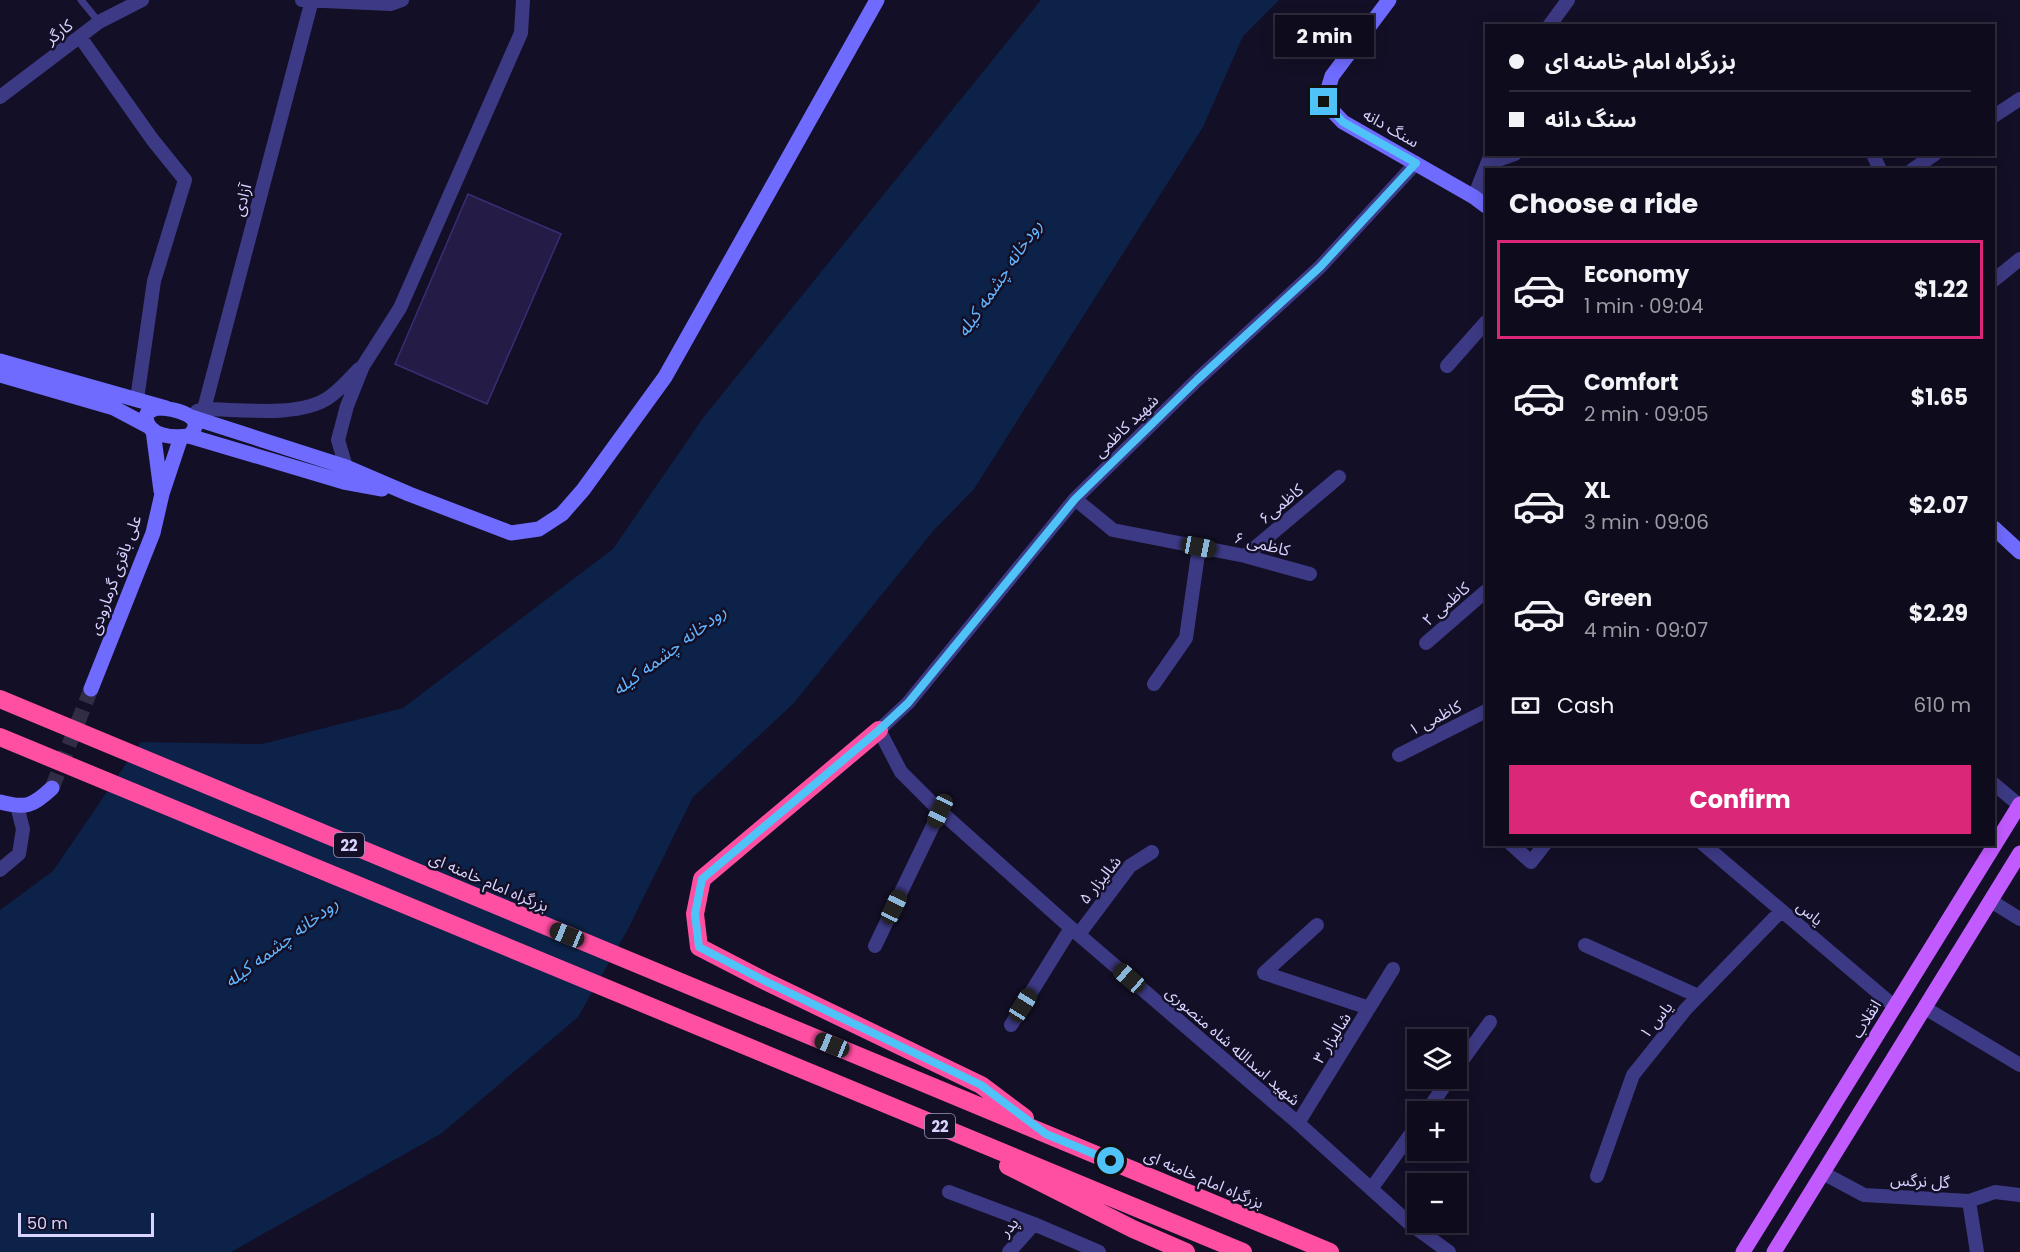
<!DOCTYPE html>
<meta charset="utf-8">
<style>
:root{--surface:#0e0b1c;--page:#171425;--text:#f1f3f6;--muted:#9b9ba3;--line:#2e2b3b;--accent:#db2777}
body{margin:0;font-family:Poppins,"Noto Sans Arabic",sans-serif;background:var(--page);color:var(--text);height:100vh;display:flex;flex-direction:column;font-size:22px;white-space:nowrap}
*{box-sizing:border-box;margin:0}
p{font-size:20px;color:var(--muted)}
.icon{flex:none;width:33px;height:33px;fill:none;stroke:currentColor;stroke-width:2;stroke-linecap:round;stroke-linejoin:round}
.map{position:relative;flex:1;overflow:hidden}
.drawer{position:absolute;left:1485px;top:168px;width:510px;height:678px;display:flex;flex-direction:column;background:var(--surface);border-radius:0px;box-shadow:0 3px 15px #0003,0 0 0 2px var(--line)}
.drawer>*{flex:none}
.top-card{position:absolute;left:1485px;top:24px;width:510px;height:132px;border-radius:0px;box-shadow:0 3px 15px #0003,0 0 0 2px var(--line);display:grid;align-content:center;height:132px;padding:0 24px;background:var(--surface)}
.tools{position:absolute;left:1407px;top:1029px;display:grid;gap:12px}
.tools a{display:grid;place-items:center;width:60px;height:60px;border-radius:0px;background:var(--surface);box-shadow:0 3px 15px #0003,0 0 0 2px var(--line);font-size:30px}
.scale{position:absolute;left:18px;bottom:15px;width:136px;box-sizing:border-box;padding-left:6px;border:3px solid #d9d4ff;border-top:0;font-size:16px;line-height:21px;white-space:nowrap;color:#d9d4ff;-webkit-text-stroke:4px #130f26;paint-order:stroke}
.end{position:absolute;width:27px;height:27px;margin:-14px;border:8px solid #4fc3f7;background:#111;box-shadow:0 0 0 3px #111}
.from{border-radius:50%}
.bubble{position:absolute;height:42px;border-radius:0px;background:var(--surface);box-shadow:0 3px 15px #0003,0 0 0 2px var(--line);font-size:20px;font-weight:700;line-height:42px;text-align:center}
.car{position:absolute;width:18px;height:36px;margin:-18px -9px;border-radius:8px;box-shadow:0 0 4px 2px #0007;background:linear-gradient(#222 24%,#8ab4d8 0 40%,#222 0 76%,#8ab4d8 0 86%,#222 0)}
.top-card b{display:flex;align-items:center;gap:21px;height:57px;font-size:22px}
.top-card b+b{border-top:2px solid var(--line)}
.top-card i{width:15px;height:15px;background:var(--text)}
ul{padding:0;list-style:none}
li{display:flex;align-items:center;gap:18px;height:99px;margin:0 12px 9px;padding:0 12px;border:3px solid transparent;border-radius:0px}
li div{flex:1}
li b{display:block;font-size:22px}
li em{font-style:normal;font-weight:700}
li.selected{border-color:var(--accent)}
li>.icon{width:54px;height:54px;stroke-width:1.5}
h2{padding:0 24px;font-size:27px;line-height:72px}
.pay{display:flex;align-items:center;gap:15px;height:66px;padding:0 24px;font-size:22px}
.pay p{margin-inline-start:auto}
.primary-button{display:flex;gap:12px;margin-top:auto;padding:12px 24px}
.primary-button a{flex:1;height:69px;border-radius:0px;background:var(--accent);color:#fff;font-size:24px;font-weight:700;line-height:69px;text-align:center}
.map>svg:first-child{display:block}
</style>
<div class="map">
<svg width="2020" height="1252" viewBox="0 0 2020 1252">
<rect width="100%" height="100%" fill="#130f26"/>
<path fill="#0c2248" d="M 1041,0 L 1279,0 L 1243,36 L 1203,127 L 974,489 L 934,530 L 793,704 L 693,797 L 628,929 L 578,1017 L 442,1133 L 231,1252 L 0,1252 L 0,910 L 53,871 L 141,742 L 262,744 L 403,708 L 613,549 L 703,418 Z"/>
<path fill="#241b47" stroke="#3b2d73" stroke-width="1.5" d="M 468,194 L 561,234 L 487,404 L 395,364 Z"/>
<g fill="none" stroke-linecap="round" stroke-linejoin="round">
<path stroke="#312d47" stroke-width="15" stroke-dasharray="15 8" stroke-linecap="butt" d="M 52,788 L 91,689"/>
<path stroke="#3d3a85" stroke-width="7" d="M 81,0 L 99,22"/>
<path stroke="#3d3a85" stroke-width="14" d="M 302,0 L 391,4 L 402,0
M 1549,26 L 1568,0
M 80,37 L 152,139 L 185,180 L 154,281 L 137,399
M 0,97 L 99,22 L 142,0
M 1994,116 L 2020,99
M 1873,154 L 1880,170
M 1416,163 L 1320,267 L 1197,380 L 1075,499 L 908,703 L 879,730 L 901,772 L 940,811 L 1071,928 L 1298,1123 L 1409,1223 L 1449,1252
M 1487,164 L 1515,154
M 1912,170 L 1935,154
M 1474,197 L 1491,154
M 1994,280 L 2020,259
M 1447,366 L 1486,322
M 204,409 L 312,0
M 197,411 L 204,409 C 239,409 298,418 328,398 C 339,391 349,379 359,369
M 346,467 L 338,440 L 347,406 L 363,366 L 400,308 L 521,33 L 523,0
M 1075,499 L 1113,530 L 1245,556 L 1310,574
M 1245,556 L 1339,477
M 1426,643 L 1486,591
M 1154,684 L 1186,638 L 1199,547
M 1399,755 L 1486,711
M 1994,784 L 2019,805
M 1511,844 L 1531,862 L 1545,844
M 1703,844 L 1895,1007
M 0,870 L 19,854 L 23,829 L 17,806
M 1991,901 L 2020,919
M 1317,925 L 1264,973 L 1369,1008
M 1079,934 L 1130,866 L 1152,852
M 1585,945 L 1698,996
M 875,946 L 940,811
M 1925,1008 L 2020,1065
M 1011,1025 L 1071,928
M 1456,1069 L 1490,1022
M 1426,1112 L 1450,1078
M 1298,1123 L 1393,969
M 1823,1173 L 1864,1195 L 1969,1201 L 1977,1252
M 1597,1176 L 1633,1075 L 1685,1010 L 1781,911
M 1371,1189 L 1418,1124
M 949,1192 L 1034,1224 L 1099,1252
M 1969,1201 L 1995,1192 L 2020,1195
M 1009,1252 L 1034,1224"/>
<path stroke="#6f6bff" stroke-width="15" d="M 1389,0 L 1332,76 L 1324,102 L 1343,122 L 1474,197 L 1486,206
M 0,361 L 166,408
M 0,375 L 114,408 L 148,426
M 156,408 C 171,408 210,415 189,436 C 174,438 146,437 146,416 L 148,412 Z
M 191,417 L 346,467 L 409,494 L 511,533 L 539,529 L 562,514 L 583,490 L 665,377 L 877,0
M 153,430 L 161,491
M 189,436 L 344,482 L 382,489
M 1994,528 L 2020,552
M 91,689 L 153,533 L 162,494 L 181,437
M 0,802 C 26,809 33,806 52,788"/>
<path stroke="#c25bff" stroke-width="15" d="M 1743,1252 L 2020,804
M 1774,1252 L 2020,853"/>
<path stroke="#ff4fa3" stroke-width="18" d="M 0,699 L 1330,1252
M 879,730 L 702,879 L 695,914 L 699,947 L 763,980 L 981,1085 L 1025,1118
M 0,737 L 1243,1252
M 1008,1166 L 1133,1229 L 1186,1252"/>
</g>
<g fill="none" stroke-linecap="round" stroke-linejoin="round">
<path stroke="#4fc3f7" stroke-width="8" d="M 1111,1161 L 1046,1134 L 981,1085 L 763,980 L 699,947 L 695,914 L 702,879 L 879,730 L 908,703 L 1075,499 L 1197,380 L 1320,267 L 1416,163 L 1343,122 L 1324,102"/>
</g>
<g text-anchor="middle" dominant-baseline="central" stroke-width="5" stroke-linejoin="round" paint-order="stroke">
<g fill="#130f26" stroke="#9e99be" stroke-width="1.5">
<rect x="334" y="833" width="30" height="24" rx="4.5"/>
<rect x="925" y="1114" width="30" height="24" rx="4.5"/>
</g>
<g font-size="15" font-weight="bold" fill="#d9d4ff">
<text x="349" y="845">22</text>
<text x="940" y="1126">22</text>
</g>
<g font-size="16" fill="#d9d4ff" stroke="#130f26">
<text transform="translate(59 32) rotate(-37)">کارگر</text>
<text transform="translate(1391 128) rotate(30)">سنگ دانه</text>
<text transform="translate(242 200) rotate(-75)">آزادی</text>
<text transform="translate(1126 426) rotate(-44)">شهید کاظمی</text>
<text transform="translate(1281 504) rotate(-40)">کاظمی۶</text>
<text transform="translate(1262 544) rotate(14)">کاظمی ۶</text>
<text transform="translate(115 575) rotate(-70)">علی باقری گرمارودی</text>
<text transform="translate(1446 604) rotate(-41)">کاظمی ۲</text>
<text transform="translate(1435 718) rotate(-27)">کاظمی ۱</text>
<text transform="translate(1100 880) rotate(-51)">شالیزار ۵</text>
<text transform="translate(489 882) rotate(23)">بزرگراه امام خامنه ای</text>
<text transform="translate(1810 913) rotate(40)">یاس</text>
<text transform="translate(1866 1019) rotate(-58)">انقلاب</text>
<text transform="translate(1656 1020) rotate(-51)">یاس ۱</text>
<text transform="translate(1332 1038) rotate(-58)">شالیزار ۳</text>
<text transform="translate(1233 1046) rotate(41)">شهید اسدالله شاه منصوری</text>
<text transform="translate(1204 1179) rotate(23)">بزرگراه امام خامنه ای</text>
<text transform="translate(1920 1181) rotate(3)">گل نرگس</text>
<text transform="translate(1009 1227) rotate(-48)">پدر</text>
</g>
<g font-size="18" font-style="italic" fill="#62b6ff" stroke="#130f26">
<text transform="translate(999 278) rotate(-56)">رودخانه چشمه کیله</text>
<text transform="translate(669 650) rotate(-37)">رودخانه چشمه کیله</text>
<text transform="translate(281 942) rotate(-37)">رودخانه چشمه کیله</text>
</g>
</g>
</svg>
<div class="tools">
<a><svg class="icon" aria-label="layers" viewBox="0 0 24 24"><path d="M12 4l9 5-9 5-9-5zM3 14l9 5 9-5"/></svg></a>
<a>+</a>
<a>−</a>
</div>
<div class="scale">50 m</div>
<i class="end from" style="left:1111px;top:1161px"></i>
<i class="end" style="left:1324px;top:102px"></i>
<div class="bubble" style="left:1275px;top:15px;width:99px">2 min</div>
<i class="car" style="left:1199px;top:547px;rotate:101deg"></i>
<i class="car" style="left:940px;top:811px;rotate:205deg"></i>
<i class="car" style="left:894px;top:907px;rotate:25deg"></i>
<i class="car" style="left:567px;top:935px;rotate:292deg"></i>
<i class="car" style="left:1129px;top:978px;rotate:311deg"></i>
<i class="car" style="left:1023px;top:1005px;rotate:32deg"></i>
<i class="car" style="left:832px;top:1045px;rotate:292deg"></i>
<div class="top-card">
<b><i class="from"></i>بزرگراه امام خامنه ای</b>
<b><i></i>سنگ دانه</b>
</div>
<section class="drawer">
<h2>Choose a ride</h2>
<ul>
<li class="selected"><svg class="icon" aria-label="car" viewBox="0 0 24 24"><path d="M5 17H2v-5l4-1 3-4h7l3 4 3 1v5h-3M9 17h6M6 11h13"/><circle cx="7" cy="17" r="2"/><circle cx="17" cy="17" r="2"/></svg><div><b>Economy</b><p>1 min · 09:04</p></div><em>$1.22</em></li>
<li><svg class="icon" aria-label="car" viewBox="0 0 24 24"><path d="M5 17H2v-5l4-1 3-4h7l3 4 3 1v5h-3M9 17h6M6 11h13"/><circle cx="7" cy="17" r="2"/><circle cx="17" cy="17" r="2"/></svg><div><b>Comfort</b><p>2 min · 09:05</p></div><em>$1.65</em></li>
<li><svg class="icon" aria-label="car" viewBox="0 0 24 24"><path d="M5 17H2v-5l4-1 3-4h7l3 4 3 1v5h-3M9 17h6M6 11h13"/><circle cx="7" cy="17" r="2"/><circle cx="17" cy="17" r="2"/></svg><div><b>XL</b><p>3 min · 09:06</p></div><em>$2.07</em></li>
<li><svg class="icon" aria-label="car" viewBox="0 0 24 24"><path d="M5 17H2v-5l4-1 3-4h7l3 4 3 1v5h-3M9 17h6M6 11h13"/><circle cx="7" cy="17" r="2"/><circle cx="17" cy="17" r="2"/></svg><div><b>Green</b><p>4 min · 09:07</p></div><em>$2.29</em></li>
</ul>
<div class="pay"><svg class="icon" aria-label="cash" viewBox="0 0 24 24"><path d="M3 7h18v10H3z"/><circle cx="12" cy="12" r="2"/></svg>Cash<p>610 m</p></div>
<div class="primary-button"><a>Confirm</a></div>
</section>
</div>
